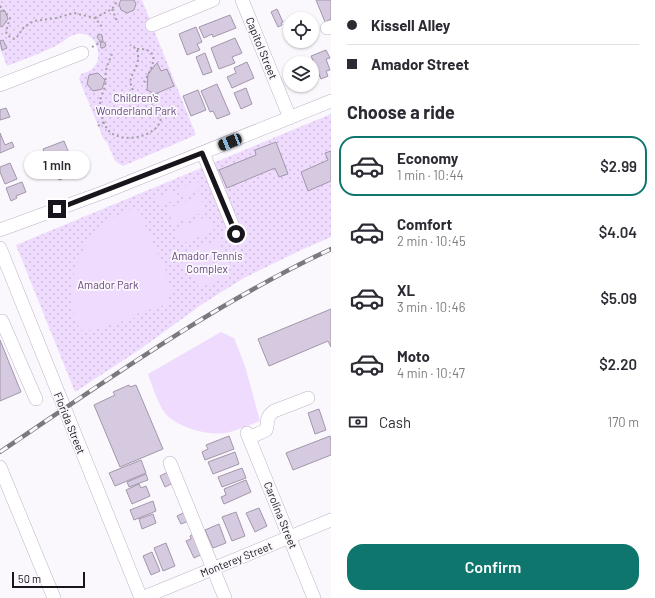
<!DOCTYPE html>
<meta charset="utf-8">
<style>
:root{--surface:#fff;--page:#f2f2f3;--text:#2b2b33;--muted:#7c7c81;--line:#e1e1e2;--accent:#0f766e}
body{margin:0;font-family:Barlow,sans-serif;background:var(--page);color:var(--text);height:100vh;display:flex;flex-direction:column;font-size:15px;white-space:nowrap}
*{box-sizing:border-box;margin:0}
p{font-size:13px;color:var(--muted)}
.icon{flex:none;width:22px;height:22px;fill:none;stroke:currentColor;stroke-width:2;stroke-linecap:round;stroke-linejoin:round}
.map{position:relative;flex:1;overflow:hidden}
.details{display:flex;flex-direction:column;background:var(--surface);width:324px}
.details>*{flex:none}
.guide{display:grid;align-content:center;height:88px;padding:0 16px;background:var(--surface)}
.tools{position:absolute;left:283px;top:12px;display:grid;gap:8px}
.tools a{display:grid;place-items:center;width:36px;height:36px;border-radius:50%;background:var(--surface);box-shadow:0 1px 3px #0004;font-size:20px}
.scale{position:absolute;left:12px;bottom:10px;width:73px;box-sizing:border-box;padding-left:4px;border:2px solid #19151c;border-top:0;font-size:11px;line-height:14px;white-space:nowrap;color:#19151c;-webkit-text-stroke:3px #faf8fc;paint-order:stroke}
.end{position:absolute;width:18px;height:18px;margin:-9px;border:5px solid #19151c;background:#fff;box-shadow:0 0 0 2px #fff}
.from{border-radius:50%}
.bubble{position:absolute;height:28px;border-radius:14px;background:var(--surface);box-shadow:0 1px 3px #0004;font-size:13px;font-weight:600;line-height:28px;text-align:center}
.car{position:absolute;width:12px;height:24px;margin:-12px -6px;border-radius:5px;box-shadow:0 0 3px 1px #0007;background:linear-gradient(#222 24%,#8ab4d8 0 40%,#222 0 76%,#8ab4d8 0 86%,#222 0)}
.guide b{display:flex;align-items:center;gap:14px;height:38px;font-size:15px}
.guide b+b{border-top:1px solid var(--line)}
.guide i{width:10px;height:10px;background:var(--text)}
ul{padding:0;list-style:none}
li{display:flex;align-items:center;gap:12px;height:60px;margin:0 8px 6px;padding:0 8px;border:2px solid transparent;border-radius:16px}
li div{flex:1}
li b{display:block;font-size:15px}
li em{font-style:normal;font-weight:600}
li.on{border-color:var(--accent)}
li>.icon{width:36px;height:36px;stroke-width:1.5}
h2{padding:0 16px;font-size:18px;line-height:48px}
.pay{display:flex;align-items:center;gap:10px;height:44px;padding:0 16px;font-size:15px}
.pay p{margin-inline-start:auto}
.button{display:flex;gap:8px;margin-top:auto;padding:8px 16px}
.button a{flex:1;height:46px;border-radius:16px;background:var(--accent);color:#fff;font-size:16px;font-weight:600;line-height:46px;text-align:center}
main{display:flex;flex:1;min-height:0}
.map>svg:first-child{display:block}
</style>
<main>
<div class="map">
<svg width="331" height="598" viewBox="0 0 331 598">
<defs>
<pattern id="park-dots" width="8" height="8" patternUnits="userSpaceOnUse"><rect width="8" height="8" fill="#eedbfd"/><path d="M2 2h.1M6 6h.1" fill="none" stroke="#ccbbd8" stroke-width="1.8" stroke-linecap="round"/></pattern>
</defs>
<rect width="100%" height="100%" fill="#faf8fc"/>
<path fill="url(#park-dots)" d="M 0,0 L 142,0 L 196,135 L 123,166 L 115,161 L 107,142 L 104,140 L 79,79 L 81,74 C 87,72 93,70 96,64 C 102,54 96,36 84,34 C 80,33 75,34 71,36 C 67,38 63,42 59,44 C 43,53 24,59 7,66 L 0,48 Z
M 331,114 L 331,237 L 301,250 L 244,278 L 204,303 L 139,350 L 75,392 L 16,245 Z"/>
<path fill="#eedbfd" d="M 198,181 L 201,189 L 183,197 L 180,188 Z
M 176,190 L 179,198 L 161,206 L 157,197 Z
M 200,196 L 206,211 L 173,224 L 167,209 Z
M 137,207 L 168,275 L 166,276 L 171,291 L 166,304 L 151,311 L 150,309 L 137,314 L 138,317 L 84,332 C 75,325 73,314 72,303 C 69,267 87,231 120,214 C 125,211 131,209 137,207 Z
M 208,216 L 214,231 L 181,244 L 175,229 Z
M 218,240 L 224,255 L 191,269 L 185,253 Z
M 225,260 L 232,275 L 199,288 L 193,273 Z
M 221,332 L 234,338 L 245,366 L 260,421 C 249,425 236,431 225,433 C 208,436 176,427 165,413 C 158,404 152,385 148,374 Z"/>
<path fill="#d6cae0" stroke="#a296ab" d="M 121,0 L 134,0 L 136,4 L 134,10 L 127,13 L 121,10 L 119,4 Z
M 316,0 L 331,0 L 331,19 L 325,22 Z
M 277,9 L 283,22 L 281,23 L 282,25 L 278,27 L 271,12 Z
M 0,11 L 5,11 L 8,19 L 2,27 L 0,26 Z
M 230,15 L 236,28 L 213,37 L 212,34 L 204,38 L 199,27 Z
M 196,27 L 202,42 L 197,44 L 200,50 L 187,55 L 179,34 Z
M 100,34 L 102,35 L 103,42 L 105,43 L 106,46 L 103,48 L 101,48 L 100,41 L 97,37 L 98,35 Z
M 235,38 L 242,53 L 232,57 L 235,63 L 219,69 L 211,48 Z
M 3,40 L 7,48 L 2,50 L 0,41 Z
M 326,50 L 330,58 L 326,59 L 330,70 L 326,71 L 328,76 L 321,79 L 311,56 Z
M 205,53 L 212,72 L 203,75 L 196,57 Z
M 247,62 L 254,78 L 232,88 L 227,77 L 236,73 L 234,68 Z
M 157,63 L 161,71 L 167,69 L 174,86 L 155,94 L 147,90 L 148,74 Z
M 98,73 L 105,80 L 102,89 L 93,91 L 87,84 L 89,75 Z
M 217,84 L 230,114 L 217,119 L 213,111 L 210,112 L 201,91 Z
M 246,88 L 252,104 L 241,109 L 234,93 Z
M 198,90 L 206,110 L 191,116 L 183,96 Z
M 6,108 L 10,117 L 0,120 L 0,110 Z
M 0,133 L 5,145 L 12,142 L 14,147 L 0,153 Z
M 64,141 L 77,173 L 59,180 L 55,169 L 52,170 L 43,149 Z
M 276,142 L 288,174 L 279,177 L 275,168 L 227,188 L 219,170 L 256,155 L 255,150 Z
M 331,151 L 331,181 L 308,191 L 301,172 L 328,160 L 325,153 Z
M 10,163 L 17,179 L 5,184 L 0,172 L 0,167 Z
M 22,182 L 26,192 L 16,196 L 17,198 L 11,201 L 6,188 Z
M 331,309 L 331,347 L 328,341 L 269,366 L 258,339 Z
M 0,340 L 21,392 L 0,401 Z
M 129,385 L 130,387 L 136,385 L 163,449 L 120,467 L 94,405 L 115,395 L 113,392 Z
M 319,409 L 326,430 L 315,434 L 308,413 Z
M 229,436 L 234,449 L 205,460 L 202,452 L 208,449 L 206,445 Z
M 330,436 L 331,440 L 331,455 L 293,470 L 286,453 Z
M 235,452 L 239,464 L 213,474 L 208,462 Z
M 141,460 L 146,473 L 115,486 L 109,473 Z
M 242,468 L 246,478 L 222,487 L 218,477 Z
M 170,471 L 175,482 L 165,487 L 160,476 Z
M 146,474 L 148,480 L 129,487 L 127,482 Z
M 246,480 L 251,492 L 224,504 L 221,497 L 226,495 L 224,489 Z
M 139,484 L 141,488 L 146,486 L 150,496 L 132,504 L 126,490 Z
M 153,501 L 156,511 L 134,520 L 130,510 Z
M 259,508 L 267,526 L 255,532 L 246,513 Z
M 187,511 L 191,520 L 181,524 L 177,516 Z
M 236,512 L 245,536 L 232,541 L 222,517 Z
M 153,514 L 156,523 L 142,529 L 139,519 Z
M 219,524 L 226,543 L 213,548 L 205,530 Z
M 196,533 L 205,553 L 194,558 L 186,541 L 191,539 L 190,536 Z
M 166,543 L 175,566 L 163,571 L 154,548 Z
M 152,552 L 160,571 L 151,575 L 143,556 Z"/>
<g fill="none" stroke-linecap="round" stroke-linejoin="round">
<defs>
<path id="minor" d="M 242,0 L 290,118
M 152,25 L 213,0
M 327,28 L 331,27
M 0,85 L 82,53
M 203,153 L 236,234
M 0,230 L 107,191 L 331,101
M 0,248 L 141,598
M 0,321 L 2,321 L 36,399
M 247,433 L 314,598
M 249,438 L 266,430 C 270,422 263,420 274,411 L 308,398
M 170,463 L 225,598
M 0,467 L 54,598
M 142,598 L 331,520"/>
</defs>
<use href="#minor" stroke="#beb3c8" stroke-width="14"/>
<path stroke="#a29fa4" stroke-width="2" stroke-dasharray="2 3" stroke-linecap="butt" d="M 0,6 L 10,18 L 6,31 L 7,35 L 14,39 L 17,37 L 24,27 L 34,21 L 56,18 L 74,13 L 95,18 L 103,28
M 112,9 L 117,21
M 95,18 L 112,9 L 118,0
M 92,47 L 103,41
M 137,49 C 165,48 150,71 143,84
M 112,54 C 110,59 107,65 106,71 C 105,76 106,81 105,86 C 104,91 101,96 100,101 C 100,105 101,111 102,116 C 103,121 105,126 108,130 C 121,145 160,137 161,117 C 161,100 142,104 134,92 C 126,78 134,75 137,64 C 139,59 138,54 137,49 L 130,45
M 98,126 L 104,122"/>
<use href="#minor" stroke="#fff" stroke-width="13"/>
<defs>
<path id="rail" d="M 0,452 C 107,380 214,304 331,249"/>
</defs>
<use href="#rail" stroke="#7b787e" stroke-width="4.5"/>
<use href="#rail" stroke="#faf8fc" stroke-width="3" stroke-dasharray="9" stroke-linecap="butt"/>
</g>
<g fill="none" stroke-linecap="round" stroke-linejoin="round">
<path stroke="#19151c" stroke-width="5" d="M 57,209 L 202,153 L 236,234"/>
</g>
<g text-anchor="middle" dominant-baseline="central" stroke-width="3.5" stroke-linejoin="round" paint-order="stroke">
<g font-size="11" fill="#19151c" stroke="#faf8fc">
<text transform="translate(262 48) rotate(68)">Capitol Street</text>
<text transform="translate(70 423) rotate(68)">Florida Street</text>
<text transform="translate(281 515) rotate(68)">Carolina Street</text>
<text transform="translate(236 559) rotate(-22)">Monterey Street</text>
</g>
<g font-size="11" fill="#67477e" stroke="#faf8fc">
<text x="136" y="97">Children's<tspan x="136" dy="13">Wonderland Park</tspan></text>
<text x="207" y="255">Amador Tennis<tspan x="207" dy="13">Complex</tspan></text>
<text x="108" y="284">Amador Park</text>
</g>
</g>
</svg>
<div class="tools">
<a><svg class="icon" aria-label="locate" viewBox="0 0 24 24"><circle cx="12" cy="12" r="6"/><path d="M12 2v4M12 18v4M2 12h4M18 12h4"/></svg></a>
<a><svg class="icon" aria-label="layers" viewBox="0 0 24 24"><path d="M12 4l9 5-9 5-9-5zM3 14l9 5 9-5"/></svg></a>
</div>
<div class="scale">50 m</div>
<i class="end from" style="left:236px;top:234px"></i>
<i class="end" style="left:57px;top:209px"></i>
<div class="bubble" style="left:24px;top:151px;width:66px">1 min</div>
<i class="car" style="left:230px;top:142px;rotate:248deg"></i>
</div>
<section class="details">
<div class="guide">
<b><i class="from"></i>Kissell Alley</b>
<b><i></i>Amador Street</b>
</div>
<h2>Choose a ride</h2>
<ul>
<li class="on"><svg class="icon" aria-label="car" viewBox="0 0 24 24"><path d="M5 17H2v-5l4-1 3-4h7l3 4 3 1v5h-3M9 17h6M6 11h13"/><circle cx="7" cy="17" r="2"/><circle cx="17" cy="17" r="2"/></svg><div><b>Economy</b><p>1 min · 10:44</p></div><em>$2.99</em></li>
<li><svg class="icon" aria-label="car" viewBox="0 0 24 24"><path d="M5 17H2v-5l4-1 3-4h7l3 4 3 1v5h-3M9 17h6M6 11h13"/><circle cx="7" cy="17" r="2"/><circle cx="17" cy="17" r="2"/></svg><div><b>Comfort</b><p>2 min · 10:45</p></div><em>$4.04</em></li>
<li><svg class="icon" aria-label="car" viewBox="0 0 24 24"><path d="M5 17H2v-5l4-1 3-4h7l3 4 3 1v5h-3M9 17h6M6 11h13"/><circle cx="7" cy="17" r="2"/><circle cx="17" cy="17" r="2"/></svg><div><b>XL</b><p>3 min · 10:46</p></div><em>$5.09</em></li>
<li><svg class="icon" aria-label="car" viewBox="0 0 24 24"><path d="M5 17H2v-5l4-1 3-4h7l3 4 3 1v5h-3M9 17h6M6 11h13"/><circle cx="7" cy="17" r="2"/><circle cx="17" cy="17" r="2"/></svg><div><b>Moto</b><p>4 min · 10:47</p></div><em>$2.20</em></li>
</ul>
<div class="pay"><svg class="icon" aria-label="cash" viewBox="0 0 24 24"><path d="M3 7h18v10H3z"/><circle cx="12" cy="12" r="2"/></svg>Cash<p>170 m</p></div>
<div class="button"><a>Confirm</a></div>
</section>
</main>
